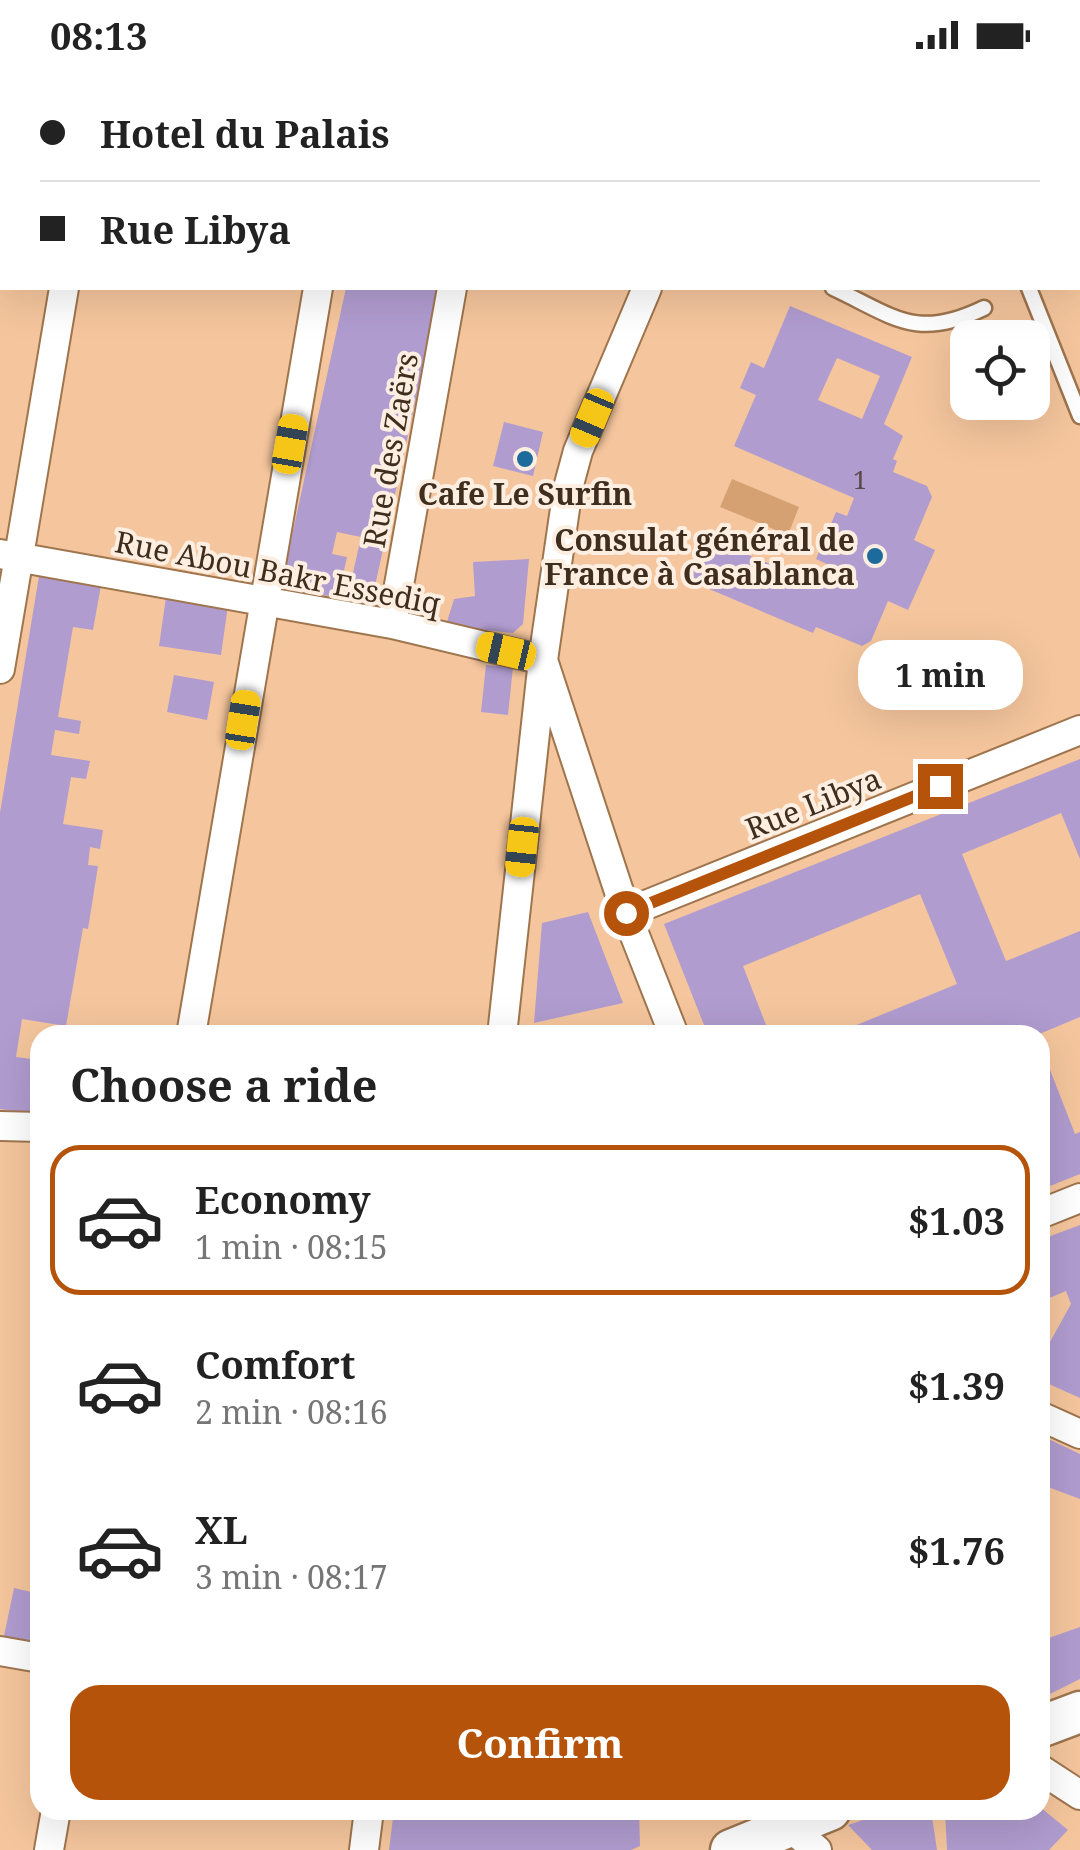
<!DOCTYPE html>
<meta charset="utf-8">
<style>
:root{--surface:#fff;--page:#f2f2f2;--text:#222;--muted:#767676;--line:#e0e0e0;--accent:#b45309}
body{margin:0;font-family:"Noto Serif",serif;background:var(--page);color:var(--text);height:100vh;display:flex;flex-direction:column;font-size:38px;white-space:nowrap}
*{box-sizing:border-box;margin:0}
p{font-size:32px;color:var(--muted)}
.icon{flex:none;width:55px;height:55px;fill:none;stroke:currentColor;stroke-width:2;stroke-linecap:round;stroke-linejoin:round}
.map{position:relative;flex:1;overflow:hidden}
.panel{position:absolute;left:30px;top:955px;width:1020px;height:795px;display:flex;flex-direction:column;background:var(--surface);border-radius:30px;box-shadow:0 10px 40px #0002}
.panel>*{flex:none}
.hud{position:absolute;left:0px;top:0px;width:1080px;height:220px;box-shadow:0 10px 40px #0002;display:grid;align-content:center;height:220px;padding:0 40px;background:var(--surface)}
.controls{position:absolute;left:950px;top:250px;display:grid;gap:20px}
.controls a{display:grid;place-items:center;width:100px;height:100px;border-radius:20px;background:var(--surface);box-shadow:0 10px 40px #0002;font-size:50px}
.end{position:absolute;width:45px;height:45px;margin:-22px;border:12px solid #b45309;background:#fff;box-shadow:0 0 0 5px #fff}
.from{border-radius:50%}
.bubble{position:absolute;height:70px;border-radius:30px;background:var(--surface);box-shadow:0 10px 40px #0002;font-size:32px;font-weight:700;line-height:70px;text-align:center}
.car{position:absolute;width:30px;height:60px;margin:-30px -15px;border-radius:12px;box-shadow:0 0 8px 2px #0007;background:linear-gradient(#f5c518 24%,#345 0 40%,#f5c518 0 76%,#345 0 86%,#f5c518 0)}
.hud b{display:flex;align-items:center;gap:35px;height:95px;font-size:38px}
.hud b+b{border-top:2px solid var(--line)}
.hud i{width:25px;height:25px;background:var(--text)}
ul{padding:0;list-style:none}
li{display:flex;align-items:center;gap:30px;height:150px;margin:0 20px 15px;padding:0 20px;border:5px solid transparent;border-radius:30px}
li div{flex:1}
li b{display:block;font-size:38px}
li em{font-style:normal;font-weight:700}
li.on{border-color:var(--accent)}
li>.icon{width:90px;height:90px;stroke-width:1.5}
h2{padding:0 40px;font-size:45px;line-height:120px}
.button{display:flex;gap:20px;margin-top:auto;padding:20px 40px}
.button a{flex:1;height:115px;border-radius:30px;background:var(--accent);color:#fff;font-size:40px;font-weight:700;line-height:115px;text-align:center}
.status{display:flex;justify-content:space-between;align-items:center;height:70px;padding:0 50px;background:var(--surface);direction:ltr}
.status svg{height:28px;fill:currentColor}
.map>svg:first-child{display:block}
</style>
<div class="status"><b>08:13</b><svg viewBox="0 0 49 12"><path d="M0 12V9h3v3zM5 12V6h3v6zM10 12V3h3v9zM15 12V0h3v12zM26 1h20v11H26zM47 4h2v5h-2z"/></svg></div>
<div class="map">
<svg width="1080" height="1780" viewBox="0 0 1080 1780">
<rect width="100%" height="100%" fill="#f5c69d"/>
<path fill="#d5a172" d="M 732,409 L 799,437 L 788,465 L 720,437 Z"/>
<path fill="#b09ccf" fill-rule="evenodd" d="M 346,218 L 440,218 L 370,539 L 346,534 L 361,467 L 337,462 L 332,484 L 347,487 L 338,528 L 281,516 Z
M 790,236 L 912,287 L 884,354 L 903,366 L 893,389 L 897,391 L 893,402 L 927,416 L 932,427 L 914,470 L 935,480 L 908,540 L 888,531 L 871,571 L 862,576 L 816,557 L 813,563 L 688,510 L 706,467 L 820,515 L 829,495 L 816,489 L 836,442 L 847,446 L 854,428 L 734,376 L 756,325 L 740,318 L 751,292 L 764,298 ZM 837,288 L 880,306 L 862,349 L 818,330 Z
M 504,352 L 543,362 L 533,406 L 493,396 Z
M 529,489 L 523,554 L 513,563 L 446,555 L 454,529 L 475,526 L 473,492 Z
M 40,500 L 102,510 L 93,560 L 73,557 L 58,647 L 81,651 L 79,664 L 55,660 L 51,685 L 90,691 L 86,709 L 71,707 L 63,754 L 103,760 L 100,779 L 90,777 L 88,795 L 98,796 L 88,859 L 83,858 L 66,956 L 22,949 L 16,987 L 40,990 L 40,1045 L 0,1039 L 0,743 Z
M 166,527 L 228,535 L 221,585 L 159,576 Z
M 486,595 L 513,597 L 508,645 L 481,642 Z
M 174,605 L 214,612 L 207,650 L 167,642 Z
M 1080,689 L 1080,789 L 1061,743 L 962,784 L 1006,891 L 1080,861 L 1080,947 L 1037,965 L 832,965 L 957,914 L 920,824 L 743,896 L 770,965 L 708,965 L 664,854 Z
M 588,842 L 623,933 L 534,953 L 542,853 Z
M 1040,974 L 1075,1064 L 1080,1062 L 1080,1104 L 1040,1120 Z
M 1080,1155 L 1080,1328 L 1040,1310 L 1040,1290 L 1071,1234 L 1066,1221 L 1040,1232 L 1040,1170 Z
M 1040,1365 L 1080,1384 L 1080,1429 L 1040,1414 Z
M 14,1518 L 40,1524 L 40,1574 L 4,1566 Z
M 1080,1557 L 1080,1609 L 1040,1629 L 1040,1571 Z
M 1040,1737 L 1068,1760 L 1049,1780 L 947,1780 L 945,1740 L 1040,1740 Z
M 394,1740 L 639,1740 L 640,1776 L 631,1780 L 389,1780 Z
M 893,1740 L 931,1740 L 937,1780 L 872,1780 L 848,1755 Z"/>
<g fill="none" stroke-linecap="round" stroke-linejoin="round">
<defs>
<path id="lane" d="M 833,218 C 895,247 916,271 984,238
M 1029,218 L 1080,346"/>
<path id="street" d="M 101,2 L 102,0
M 356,2 L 357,0
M 491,2 L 491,0
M 647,218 L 578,381 L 568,418 L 543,590 L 626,843 L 674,965
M 0,484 L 392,554 L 543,590 L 502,965
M 392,554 L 452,218
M 0,599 L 64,218
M 626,843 L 1080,660
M 191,965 L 318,218
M 0,1056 L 40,1057
M 1040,1144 L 1080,1128
M 1040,1346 L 1080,1364
M 0,1581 L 40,1588
M 1040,1699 L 1080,1725
M 769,1740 L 817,1780
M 49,1780 L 56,1740
M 364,1780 L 369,1740"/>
<path id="secondary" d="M 735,0 L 748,2
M 1078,63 L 1080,63
M 1040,1657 L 1080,1642
M 731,1780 L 830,1740"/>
</defs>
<use href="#lane" stroke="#9f754e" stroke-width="19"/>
<use href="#street" stroke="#9f754e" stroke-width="32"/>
<use href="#secondary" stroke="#9f754e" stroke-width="45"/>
<use href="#lane" stroke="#fff" stroke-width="14"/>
<use href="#street" stroke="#fff" stroke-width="28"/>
<use href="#secondary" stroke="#fff" stroke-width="40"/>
</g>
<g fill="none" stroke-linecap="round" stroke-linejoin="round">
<path stroke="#b45309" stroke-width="12" d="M 626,843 L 940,716"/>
</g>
<g fill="#1d6a9d" stroke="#fdeee2" stroke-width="4">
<circle cx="525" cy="389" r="10"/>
<circle cx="875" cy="486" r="10"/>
</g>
<g text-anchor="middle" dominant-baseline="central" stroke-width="8" stroke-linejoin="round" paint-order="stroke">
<g font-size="25" fill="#5b494a">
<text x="860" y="409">1</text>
</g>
<g font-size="30" fill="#3f2d1d" stroke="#fdeee2">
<text transform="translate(390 380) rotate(-80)">Rue des Zaërs</text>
<text transform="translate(278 502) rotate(11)">Rue Abou Bakr Essediq</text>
<text transform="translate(813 733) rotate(-22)">Rue Libya</text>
</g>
<g font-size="30" font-weight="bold" fill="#3f2d1d" stroke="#fdeee2">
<text x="525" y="423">Cafe Le Surfin</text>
<text x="855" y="469" text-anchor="end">Consulat général de<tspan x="855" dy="34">France à Casablanca</tspan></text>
</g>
</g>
</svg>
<div class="controls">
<a><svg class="icon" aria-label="locate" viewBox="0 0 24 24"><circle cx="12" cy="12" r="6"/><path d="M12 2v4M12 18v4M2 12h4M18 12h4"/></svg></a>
</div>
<i class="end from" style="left:626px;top:843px"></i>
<i class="end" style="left:940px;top:716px"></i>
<div class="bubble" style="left:858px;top:570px;width:165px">1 min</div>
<i class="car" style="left:592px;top:348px;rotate:203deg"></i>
<i class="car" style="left:290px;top:374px;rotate:10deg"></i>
<i class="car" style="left:506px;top:581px;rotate:283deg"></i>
<i class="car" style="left:243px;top:650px;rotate:9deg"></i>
<i class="car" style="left:522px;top:777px;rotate:186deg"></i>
<div class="hud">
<b><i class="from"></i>Hotel du Palais</b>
<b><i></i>Rue Libya</b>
</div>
<section class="panel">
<h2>Choose a ride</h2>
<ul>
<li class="on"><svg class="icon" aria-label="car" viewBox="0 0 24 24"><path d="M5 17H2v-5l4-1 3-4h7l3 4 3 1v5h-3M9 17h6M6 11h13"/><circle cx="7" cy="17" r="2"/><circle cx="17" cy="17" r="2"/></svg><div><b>Economy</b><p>1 min · 08:15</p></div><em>$1.03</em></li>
<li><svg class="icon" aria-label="car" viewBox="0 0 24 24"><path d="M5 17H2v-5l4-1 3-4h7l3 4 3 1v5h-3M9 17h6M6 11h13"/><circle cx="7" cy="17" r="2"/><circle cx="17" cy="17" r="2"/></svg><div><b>Comfort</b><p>2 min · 08:16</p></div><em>$1.39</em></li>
<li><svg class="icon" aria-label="car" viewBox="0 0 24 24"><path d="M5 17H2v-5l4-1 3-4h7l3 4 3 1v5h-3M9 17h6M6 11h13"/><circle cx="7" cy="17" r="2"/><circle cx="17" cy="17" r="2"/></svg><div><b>XL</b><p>3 min · 08:17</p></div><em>$1.76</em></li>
</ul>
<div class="button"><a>Confirm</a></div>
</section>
</div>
